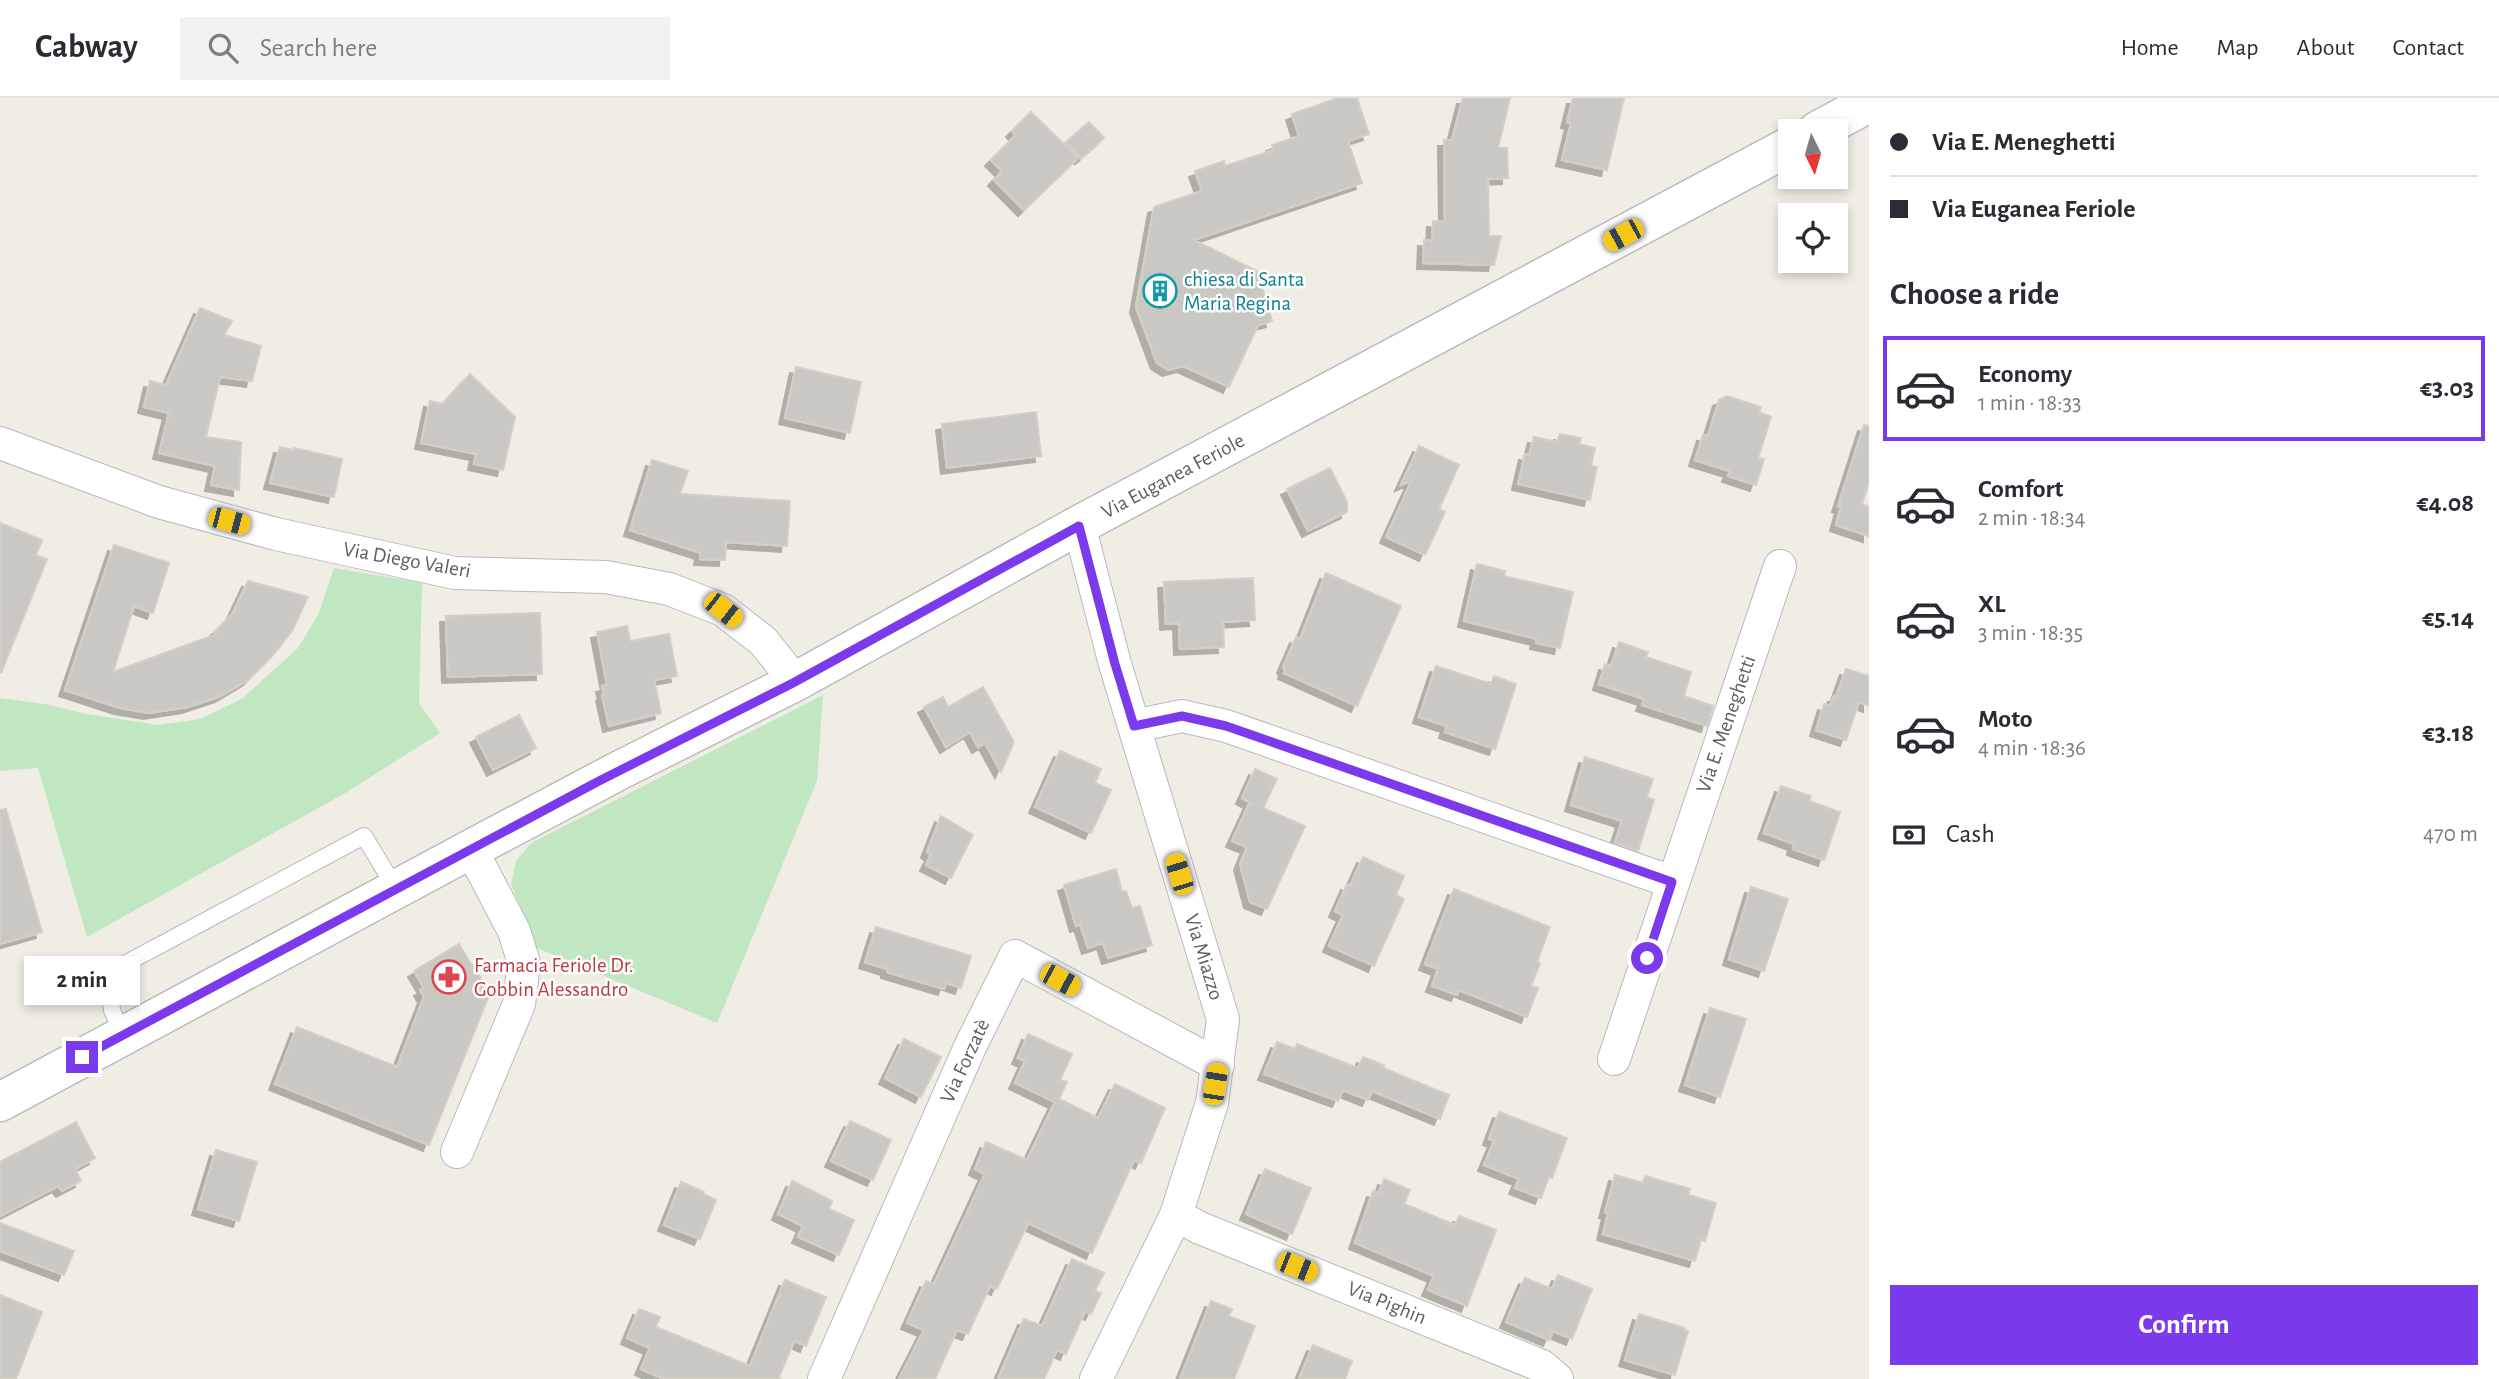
<!DOCTYPE html>
<meta charset="utf-8">
<style>
:root{--surface:#fff;--page:#f2f2f3;--text:#2b2b33;--muted:#7c7c81;--line:#e1e1e2;--accent:#7c3aed}
body{margin:0;font-family:"Alegreya Sans",sans-serif;background:var(--page);color:var(--text);height:100vh;display:flex;flex-direction:column;font-size:26px;white-space:nowrap}
*{box-sizing:border-box;margin:0}
p{font-size:23px;color:var(--muted)}
.icon{flex:none;width:38px;height:38px;fill:none;stroke:currentColor;stroke-width:2;stroke-linecap:round;stroke-linejoin:round}
.map{position:relative;flex:1;overflow:hidden}
.details{display:flex;flex-direction:column;background:var(--surface);width:630px}
.details>*{flex:none}
.banner{display:grid;align-content:center;height:154px;padding:0 21px;background:var(--surface)}
.needle{width:46px;rotate:175deg}
.fabs{position:absolute;left:1778px;top:21px;display:grid;gap:14px}
.fabs a{display:grid;place-items:center;width:70px;height:70px;border-radius:0px;background:var(--surface);box-shadow:0 4px 10px #0003;font-size:35px}
.end{position:absolute;width:32px;height:32px;margin:-16px;border:9px solid #7c3aed;background:#fff;box-shadow:0 0 0 4px #fff}
.from{border-radius:50%}
.bubble{position:absolute;height:49px;border-radius:0px;background:var(--surface);box-shadow:0 4px 10px #0003;font-size:23px;font-weight:700;line-height:49px;text-align:center}
.car{position:absolute;width:21px;height:42px;margin:-21px -10px;border-radius:9px;box-shadow:0 0 5px 2px #0007;background:linear-gradient(#f5c518 24%,#345 0 40%,#f5c518 0 76%,#345 0 86%,#f5c518 0)}
.banner b{display:flex;align-items:center;gap:24px;height:66px;font-size:26px}
.banner b+b{border-top:2px solid var(--line)}
.banner i{width:18px;height:18px;background:var(--text)}
ul{padding:0;list-style:none}
li{display:flex;align-items:center;gap:21px;height:105px;margin:0 14px 10px;padding:0 7px;border:4px solid transparent;border-radius:0px}
li div{flex:1}
li b{display:block;font-size:26px}
li em{font-style:normal;font-weight:700}
li.selected{border-color:var(--accent)}
li>.icon{width:63px;height:63px;stroke-width:1.5}
h2{padding:0 21px;font-size:32px;line-height:84px}
.pay{display:flex;align-items:center;gap:18px;height:77px;padding:0 21px;font-size:26px}
.pay p{margin-inline-start:auto}
.primary-button{display:flex;gap:14px;margin-top:auto;padding:14px 21px}
.primary-button a{flex:1;height:80px;border-radius:0px;background:var(--accent);color:#fff;font-size:28px;font-weight:700;line-height:80px;text-align:center}
header{display:flex;align-items:center;gap:42px;box-sizing:border-box;height:98px;padding:0 35px;background:var(--surface);border-bottom:2px solid var(--line)}
header strong{font-size:33px}
nav{display:flex;gap:38px;margin-inline-start:auto;font-size:24px}
.search{width:490px;height:63px;background:var(--page);display:flex;align-items:center;gap:18px;box-sizing:border-box;padding:0 24px;border-radius:0px;color:var(--muted);font-size:26px}
main{display:flex;flex:1;min-height:0}
.map>svg:first-child{display:block}
</style>
<header>
<strong>Cabway</strong>
<div class="search"><svg class="icon" aria-label="search" viewBox="0 0 24 24"><circle cx="10" cy="10" r="6"/><path d="M15 15l6 6"/></svg>Search here</div>
<nav><a>Home</a><a>Map</a><a>About</a><a>Contact</a></nav>
</header>
<main>
<div class="map">
<svg width="1869" height="1281" viewBox="0 0 1869 1281">
<defs>
<filter id="shadow"><feDropShadow dx="-6" dy="6" stdDeviation="0" flood-color="#0004"/></filter>
</defs>
<rect width="100%" height="100%" fill="#efede4"/>
<path fill="#c1e6c2" d="M 334,470 L 422,485 L 419,605 L 440,635 L 347,694 L 87,839 L 38,670 L 0,673 L 0,600 L 45,606 L 86,616 L 158,627 L 200,621 L 242,601 L 298,550 L 319,515 Z
M 823,597 L 817,683 L 717,925 L 537,850 L 511,786 L 516,763 L 531,745 Z"/>
<path fill="#cac8c2" stroke="#d4cfc3" stroke-width="2" filter="url(#shadow)" d="M 1338,0 L 1357,0 L 1369,36 L 1348,43 L 1362,85 L 1194,142 L 1257,173 L 1272,223 L 1258,227 L 1229,289 L 1183,268 L 1168,272 L 1157,265 L 1136,209 L 1154,109 L 1202,93 L 1195,73 L 1224,63 L 1225,68 L 1274,52 L 1272,47 L 1299,38 L 1292,16 Z
M 1463,0 L 1510,0 L 1498,50 L 1507,50 L 1508,80 L 1488,81 L 1489,138 L 1501,138 L 1494,167 L 1423,165 L 1424,142 L 1432,143 L 1433,123 L 1445,124 L 1444,42 L 1452,42 Z
M 1573,0 L 1624,0 L 1607,72 L 1562,62 L 1571,25 L 1567,24 Z
M 1031,14 L 1078,60 L 1024,112 L 994,82 L 1002,73 L 991,62 L 1016,37 L 1012,33 Z
M 1089,24 L 1104,40 L 1081,60 L 1066,44 Z
M 200,210 L 232,223 L 224,237 L 261,248 L 252,283 L 220,279 L 206,339 L 241,344 L 239,392 L 211,387 L 215,368 L 159,355 L 169,315 L 144,309 L 150,283 L 166,287 Z
M 796,269 L 861,284 L 850,335 L 785,320 Z
M 470,276 L 515,319 L 503,372 L 474,366 L 476,356 L 421,345 L 430,303 L 443,306 Z
M 1727,298 L 1761,309 L 1759,314 L 1771,319 L 1758,360 L 1764,361 L 1756,387 L 1728,378 L 1730,373 L 1695,362 L 1703,337 L 1708,338 L 1719,302 Z
M 1036,314 L 1041,358 L 947,370 L 942,326 Z
M 1864,327 L 1869,328 L 1869,384 L 1862,406 L 1869,409 L 1869,438 L 1836,427 L 1841,409 L 1838,408 Z
M 1560,336 L 1581,340 L 1579,346 L 1595,350 L 1591,368 L 1597,369 L 1590,402 L 1518,386 L 1525,356 L 1529,357 L 1534,339 L 1557,344 Z
M 1419,348 L 1459,367 L 1439,411 L 1445,414 L 1425,457 L 1386,439 L 1412,382 L 1401,387 Z
M 280,349 L 294,352 L 294,350 L 342,361 L 334,399 L 270,385 Z
M 652,362 L 688,373 L 680,396 L 790,403 L 787,448 L 726,444 L 725,462 L 700,461 L 701,455 L 630,432 Z
M 1330,370 L 1347,404 L 1347,414 L 1308,433 L 1287,391 Z
M 0,425 L 42,442 L 36,457 L 47,461 L 1,575 Z
M 114,447 L 169,465 L 153,515 L 134,508 L 113,574 L 217,536 L 213,535 L 232,517 L 248,483 L 308,499 L 292,533 L 273,557 L 248,582 L 221,598 L 188,609 L 149,615 L 120,610 L 65,592 Z
M 1477,466 L 1505,473 L 1504,478 L 1573,494 L 1560,550 L 1536,545 L 1537,541 L 1464,523 Z
M 1326,475 L 1401,508 L 1357,608 L 1284,575 L 1285,571 L 1283,569 L 1296,539 L 1300,541 Z
M 1253,480 L 1255,522 L 1223,524 L 1224,549 L 1180,551 L 1179,525 L 1166,526 L 1164,484 Z
M 540,515 L 542,576 L 448,579 L 446,518 Z
M 627,528 L 630,543 L 669,536 L 677,578 L 654,582 L 661,615 L 609,628 L 602,597 L 604,597 L 602,588 L 607,587 L 597,534 Z
M 1619,544 L 1648,554 L 1646,559 L 1691,574 L 1684,598 L 1713,608 L 1707,628 L 1642,607 L 1644,601 L 1599,586 L 1605,566 L 1611,568 Z
M 1436,568 L 1491,586 L 1494,578 L 1516,586 L 1495,651 L 1445,634 L 1447,628 L 1419,619 Z
M 1846,571 L 1869,578 L 1869,608 L 1859,604 L 1846,642 L 1816,632 L 1824,606 L 1830,608 L 1834,598 L 1836,599 Z
M 983,589 L 1014,644 L 1001,674 L 985,645 L 978,649 L 970,634 L 946,649 L 924,609 L 943,599 L 948,609 Z
M 519,617 L 536,650 L 493,672 L 476,639 Z
M 1060,653 L 1101,671 L 1095,685 L 1111,692 L 1091,735 L 1035,709 Z
M 1585,659 L 1653,681 L 1647,699 L 1654,702 L 1638,753 L 1615,745 L 1622,723 L 1571,707 Z
M 1255,671 L 1277,681 L 1263,710 L 1305,728 L 1267,811 L 1250,804 L 1240,766 L 1247,749 L 1232,743 L 1250,704 L 1253,706 L 1242,700 Z
M 1781,688 L 1811,698 L 1809,703 L 1840,714 L 1824,762 L 1793,751 L 1794,746 L 1764,735 Z
M 6,711 L 42,834 L 0,846 L 0,712 Z
M 941,718 L 973,737 L 951,780 L 926,767 L 931,757 L 927,754 Z
M 1363,759 L 1404,778 L 1396,797 L 1404,801 L 1374,868 L 1329,848 L 1343,817 L 1335,813 L 1347,786 L 1350,788 Z
M 1116,771 L 1122,794 L 1126,793 L 1132,810 L 1140,808 L 1152,847 L 1108,860 L 1103,845 L 1088,850 L 1080,826 L 1076,828 L 1064,787 Z
M 1751,789 L 1788,801 L 1764,873 L 1729,861 Z
M 1454,791 L 1550,829 L 1537,864 L 1540,865 L 1531,888 L 1538,890 L 1527,919 L 1459,892 L 1457,897 L 1432,888 L 1438,871 L 1425,866 Z
M 876,829 L 971,858 L 961,890 L 946,885 L 944,891 L 887,874 L 887,871 L 865,864 Z
M 459,846 L 472,868 L 474,866 L 489,897 L 429,1047 L 275,986 L 297,929 L 397,969 L 424,899 L 420,892 L 424,890 L 414,873 Z
M 1710,910 L 1746,921 L 1720,999 L 1685,987 Z
M 1028,936 L 1072,956 L 1060,982 L 1067,984 L 1059,1001 L 1098,1020 L 1115,986 L 1165,1010 L 1141,1065 L 1134,1062 L 1092,1155 L 1028,1125 L 997,1191 L 990,1188 L 968,1236 L 957,1232 L 935,1281 L 899,1281 L 924,1232 L 907,1225 L 926,1183 L 934,1186 L 985,1076 L 975,1071 L 986,1044 L 1027,1062 L 1055,1004 L 1015,985 L 1025,963 L 1018,960 Z
M 904,941 L 941,959 L 921,999 L 885,980 Z
M 1277,944 L 1295,951 L 1297,946 L 1358,970 L 1363,959 L 1384,967 L 1383,970 L 1449,997 L 1440,1021 L 1372,993 L 1368,1002 L 1343,992 L 1338,1003 L 1264,976 Z
M 1499,1014 L 1567,1040 L 1552,1080 L 1549,1078 L 1541,1100 L 1515,1090 L 1519,1081 L 1484,1067 L 1494,1043 L 1489,1041 Z
M 850,1023 L 891,1042 L 873,1082 L 831,1063 Z
M 76,1024 L 95,1060 L 75,1071 L 81,1083 L 62,1093 L 58,1088 L 0,1118 L 0,1064 Z
M 216,1052 L 257,1064 L 239,1123 L 198,1111 Z
M 1265,1071 L 1311,1090 L 1292,1136 L 1246,1116 Z
M 1615,1077 L 1643,1085 L 1645,1078 L 1690,1091 L 1688,1097 L 1716,1105 L 1705,1143 L 1701,1141 L 1695,1163 L 1603,1136 L 1608,1115 L 1605,1114 Z
M 1384,1081 L 1410,1092 L 1404,1106 L 1455,1127 L 1459,1118 L 1496,1132 L 1467,1208 L 1428,1192 L 1434,1178 L 1355,1145 L 1373,1093 L 1379,1095 Z
M 792,1083 L 832,1103 L 829,1111 L 854,1122 L 839,1157 L 798,1139 L 803,1128 L 778,1116 Z
M 681,1084 L 704,1094 L 703,1096 L 716,1102 L 700,1141 L 664,1127 Z
M 0,1125 L 74,1153 L 64,1177 L 0,1153 Z
M 1072,1161 L 1104,1175 L 1095,1193 L 1101,1195 L 1091,1216 L 1085,1213 L 1066,1256 L 1057,1252 L 1044,1281 L 998,1281 L 1024,1221 L 1042,1228 Z
M 1558,1177 L 1592,1191 L 1572,1241 L 1553,1233 L 1549,1242 L 1506,1224 L 1525,1180 L 1552,1191 Z
M 785,1182 L 826,1199 L 806,1248 L 794,1243 L 779,1279 L 781,1281 L 664,1281 L 641,1271 L 650,1250 L 627,1240 L 639,1211 L 660,1219 L 656,1229 L 750,1268 Z
M 0,1197 L 42,1214 L 16,1281 L 0,1281 Z
M 1211,1203 L 1232,1211 L 1229,1218 L 1255,1228 L 1234,1281 L 1180,1281 Z
M 1639,1216 L 1685,1230 L 1684,1232 L 1688,1233 L 1675,1277 L 1625,1262 Z
M 1313,1247 L 1352,1263 L 1345,1281 L 1299,1281 Z"/>
<g fill="none" stroke-linecap="round" stroke-linejoin="round">
<defs>
<path id="lane" d="M 123,937 L 112,912 L 108,875 L 364,738 L 396,791"/>
<path id="street" d="M 0,345 L 159,404 L 276,436 L 455,475 L 606,479 L 669,491 L 723,512 L 763,543 L 783,568 L 793,585
M 1079,427 L 1115,566 L 1223,921 L 1212,1005 L 1176,1117 L 1096,1281
M 1134,628 L 1182,618 L 1226,628 L 1672,784
M 1614,961 L 1780,468
M 457,1054 L 519,906 L 524,865 L 514,833 L 471,751
M 1176,1117 L 1200,1130 L 1542,1268 L 1557,1281
M 824,1281 L 970,949 L 1015,858 L 1218,967"/>
<path id="secondary" d="M 1817,33 L 1869,5
M 0,1004 L 471,751 L 620,672 L 793,585 L 1079,427 L 1790,48"/>
</defs>
<use href="#lane" stroke="#b7babe" stroke-width="18"/>
<use href="#street" stroke="#b7babe" stroke-width="34"/>
<use href="#secondary" stroke="#b8bbc0" stroke-width="41"/>
<use href="#lane" stroke="#fff" stroke-width="16"/>
<use href="#street" stroke="#fff" stroke-width="32"/>
<use href="#secondary" stroke="#fff" stroke-width="38"/>
</g>
<g fill="none" stroke-linecap="round" stroke-linejoin="round">
<path stroke="#7c3aed" stroke-width="9" d="M 82,959 L 599,683 L 793,585 L 1079,428 L 1115,566 L 1134,628 L 1182,618 L 1226,628 L 1672,784 L 1647,860"/>
</g>
<defs>
<symbol id="building-ring" viewBox="-11 -11 22 22"><circle r="9.5" fill="#fff" stroke="#0f9aa8" stroke-width="1.5"/><path d="M-4-6H4V6H1V3H-1V6H-4ZM-2.5-4.3h1.7v1.8h-1.7ZM.8-4.3h1.7v1.8H.8ZM-2.5-1h1.7V.8h-1.7ZM.8-1h1.7V.8H.8Z" fill="#0f9aa8"/></symbol>
<symbol id="pharmacy-ring" viewBox="-11 -11 22 22"><circle r="9.5" fill="#fff" stroke="#e0444e" stroke-width="1.5"/><path d="M-2-6h4v4h4v4h-4v4h-4v-4h-4v-4h4Z" fill="#e0444e"/></symbol>
</defs>
<g fill-rule="evenodd">
<use href="#building-ring" x="1141" y="174" width="38" height="38"/>
<use href="#pharmacy-ring" x="430" y="860" width="38" height="38"/>
</g>
<g text-anchor="middle" dominant-baseline="central" stroke-width="5" stroke-linejoin="round" paint-order="stroke">
<g font-size="21" fill="#0d838f" stroke="#fff" text-anchor="start">
<text x="1184" y="181">chiesa di Santa<tspan x="1184" dy="24">Maria Regina</tspan></text>
</g>
<g font-size="21" fill="#5c6065" stroke="#fff">
<text transform="translate(1173 378) rotate(-28)">Via Euganea Feriole</text>
<text transform="translate(407 462) rotate(10)">Via Diego Valeri</text>
<text transform="translate(1726 626) rotate(-71)">Via E. Meneghetti</text>
<text transform="translate(1204 859) rotate(73)">Via Miazzo</text>
<text transform="translate(965 963) rotate(-65)">Via Forzatè</text>
<text transform="translate(1387 1205) rotate(22)">Via Pighin</text>
</g>
<g font-size="21" fill="#be3a42" stroke="#fff" text-anchor="start">
<text x="474" y="867">Farmacia Feriole Dr.<tspan x="474" dy="24">Gobbin Alessandro</tspan></text>
</g>
</g>
</svg>
<div class="fabs">
<a><svg class="needle" viewBox="-14 -14 28 28"><path d="M0-13l5 13h-10z" fill="#e53935"/><path d="M0 13l5-13h-10z" fill="#7c7c81"/></svg></a>
<a><svg class="icon" aria-label="locate" viewBox="0 0 24 24"><circle cx="12" cy="12" r="6"/><path d="M12 2v4M12 18v4M2 12h4M18 12h4"/></svg></a>
</div>
<i class="end from" style="left:1647px;top:860px"></i>
<i class="end" style="left:82px;top:959px"></i>
<div class="bubble" style="left:24px;top:858px;width:116px">2 min</div>
<i class="car" style="left:1623px;top:137px;rotate:242deg"></i>
<i class="car" style="left:229px;top:423px;rotate:105deg"></i>
<i class="car" style="left:723px;top:512px;rotate:128deg"></i>
<i class="car" style="left:1179px;top:776px;rotate:343deg"></i>
<i class="car" style="left:1060px;top:882px;rotate:118deg"></i>
<i class="car" style="left:1215px;top:986px;rotate:9deg"></i>
<i class="car" style="left:1297px;top:1169px;rotate:112deg"></i>
</div>
<section class="details">
<div class="banner">
<b><i class="from"></i>Via E. Meneghetti</b>
<b><i></i>Via Euganea Feriole</b>
</div>
<h2>Choose a ride</h2>
<ul>
<li class="selected"><svg class="icon" aria-label="car" viewBox="0 0 24 24"><path d="M5 17H2v-5l4-1 3-4h7l3 4 3 1v5h-3M9 17h6M6 11h13"/><circle cx="7" cy="17" r="2"/><circle cx="17" cy="17" r="2"/></svg><div><b>Economy</b><p>1 min · 18:33</p></div><em>€3.03</em></li>
<li><svg class="icon" aria-label="car" viewBox="0 0 24 24"><path d="M5 17H2v-5l4-1 3-4h7l3 4 3 1v5h-3M9 17h6M6 11h13"/><circle cx="7" cy="17" r="2"/><circle cx="17" cy="17" r="2"/></svg><div><b>Comfort</b><p>2 min · 18:34</p></div><em>€4.08</em></li>
<li><svg class="icon" aria-label="car" viewBox="0 0 24 24"><path d="M5 17H2v-5l4-1 3-4h7l3 4 3 1v5h-3M9 17h6M6 11h13"/><circle cx="7" cy="17" r="2"/><circle cx="17" cy="17" r="2"/></svg><div><b>XL</b><p>3 min · 18:35</p></div><em>€5.14</em></li>
<li><svg class="icon" aria-label="car" viewBox="0 0 24 24"><path d="M5 17H2v-5l4-1 3-4h7l3 4 3 1v5h-3M9 17h6M6 11h13"/><circle cx="7" cy="17" r="2"/><circle cx="17" cy="17" r="2"/></svg><div><b>Moto</b><p>4 min · 18:36</p></div><em>€3.18</em></li>
</ul>
<div class="pay"><svg class="icon" aria-label="cash" viewBox="0 0 24 24"><path d="M3 7h18v10H3z"/><circle cx="12" cy="12" r="2"/></svg>Cash<p>470 m</p></div>
<div class="primary-button"><a>Confirm</a></div>
</section>
</main>
